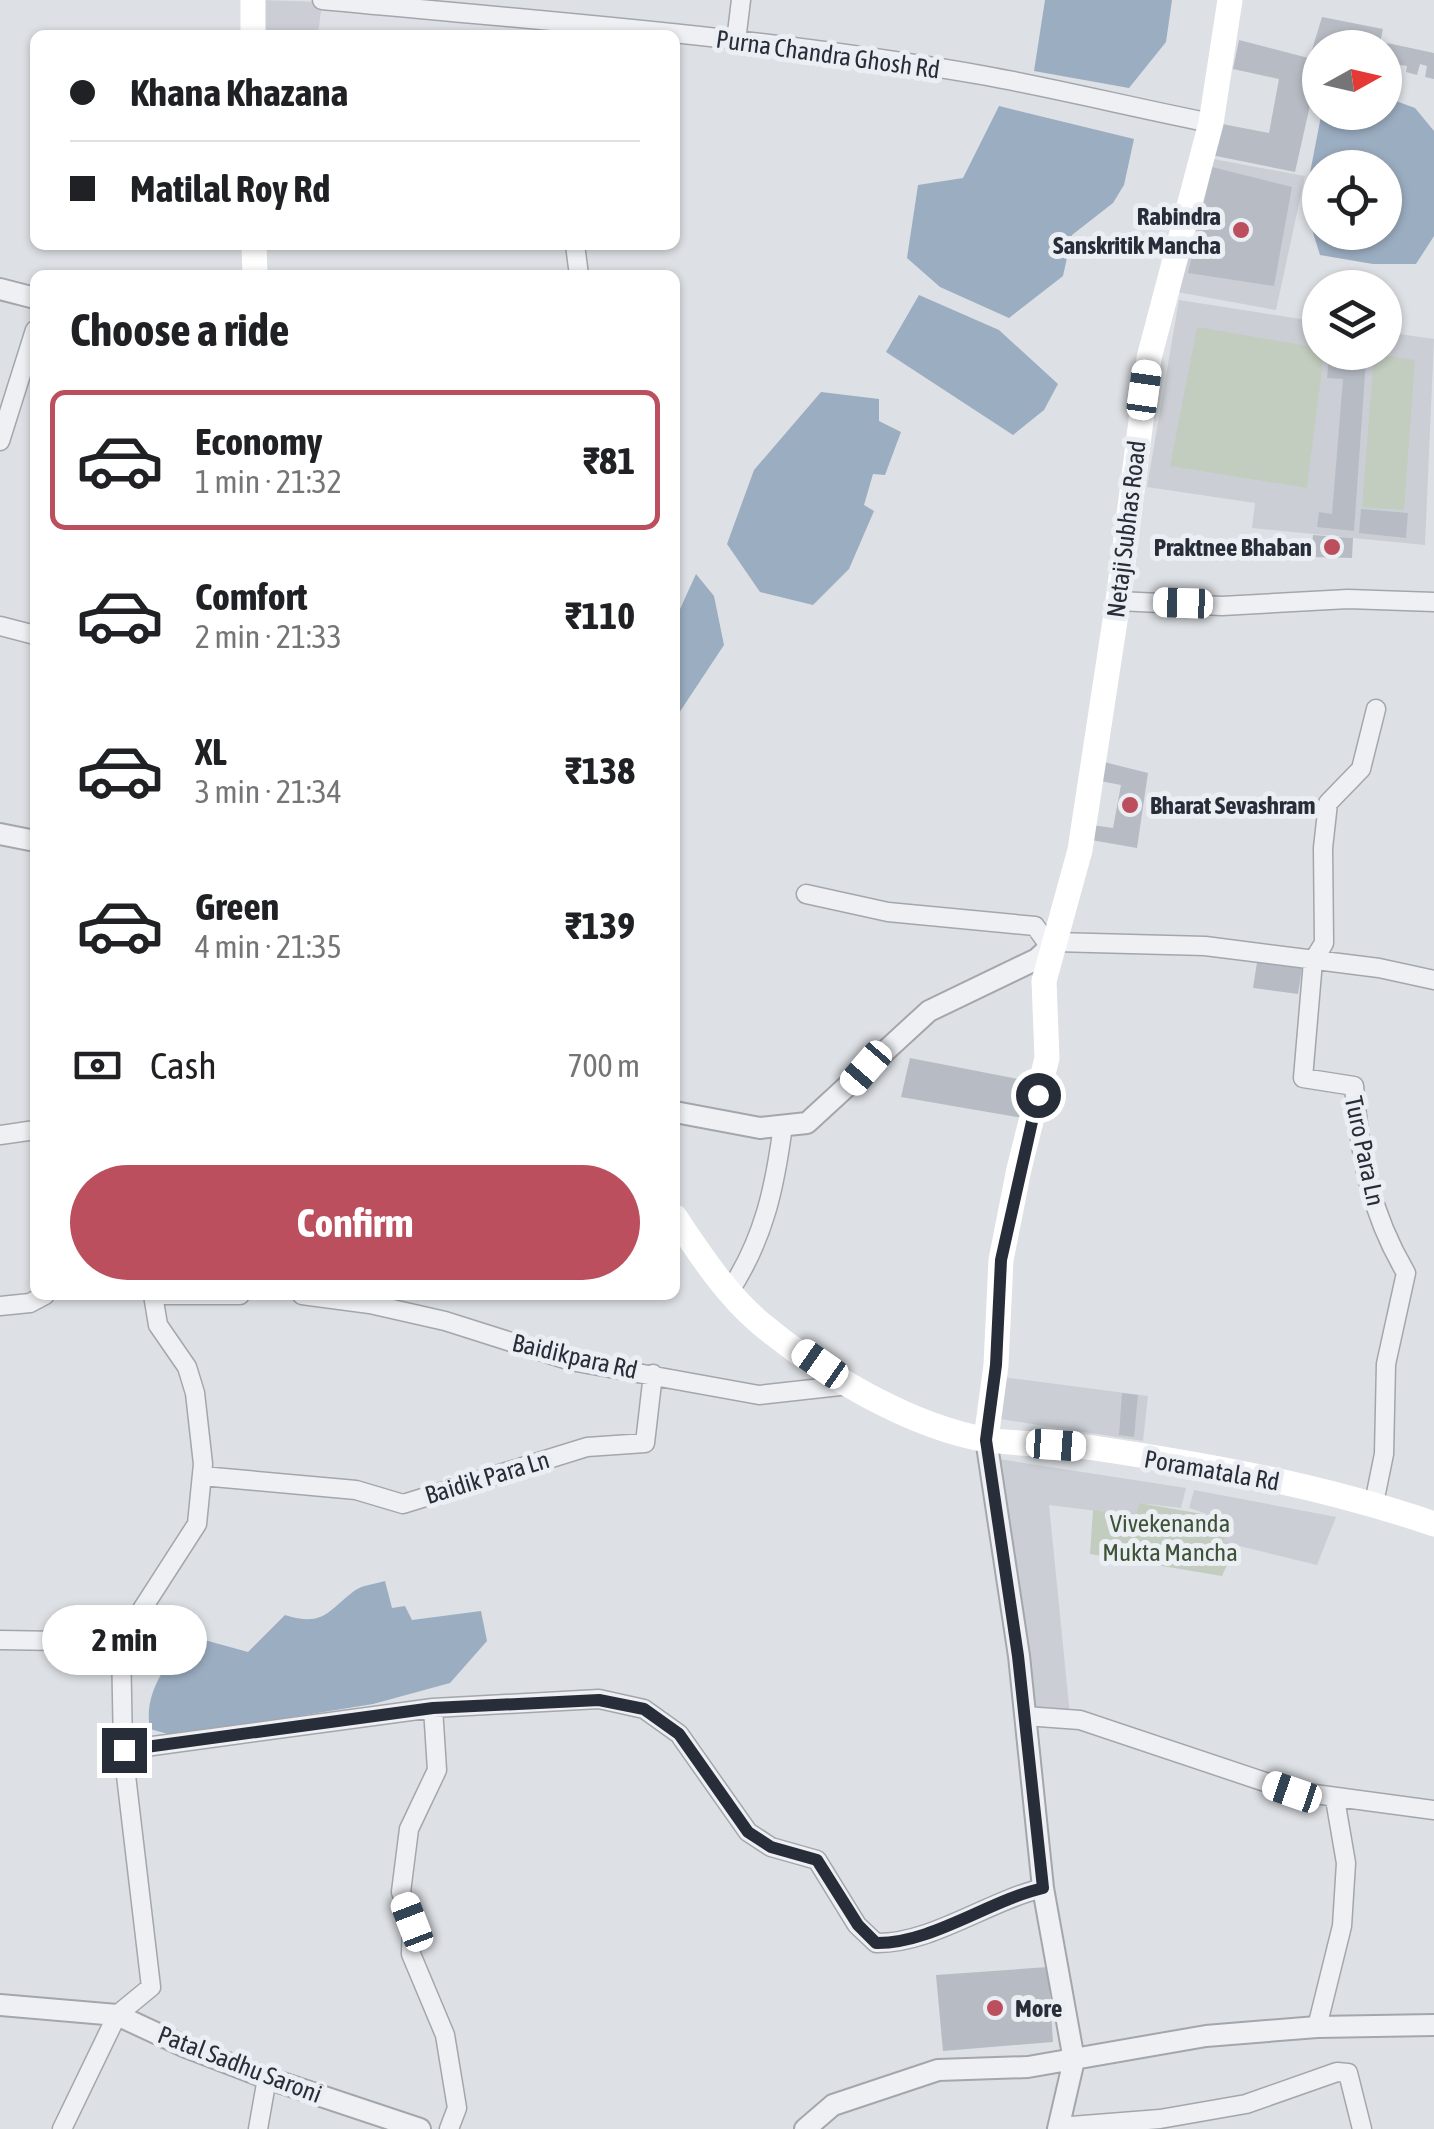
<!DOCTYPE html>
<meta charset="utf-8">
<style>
:root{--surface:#fff;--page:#f6f6f6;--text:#202124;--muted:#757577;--line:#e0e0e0;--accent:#bc4f5e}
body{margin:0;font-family:"Asap Condensed",sans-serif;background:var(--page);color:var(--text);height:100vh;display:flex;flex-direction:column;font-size:38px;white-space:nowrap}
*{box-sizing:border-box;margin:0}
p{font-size:32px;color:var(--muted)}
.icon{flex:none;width:55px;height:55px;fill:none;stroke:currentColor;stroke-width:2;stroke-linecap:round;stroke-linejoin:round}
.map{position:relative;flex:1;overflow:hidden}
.sheet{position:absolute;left:30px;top:270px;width:650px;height:1030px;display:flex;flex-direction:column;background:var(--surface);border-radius:15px;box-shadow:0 2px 8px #0004}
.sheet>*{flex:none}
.guide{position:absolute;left:30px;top:30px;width:650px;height:220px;border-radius:15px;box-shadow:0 2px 8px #0004;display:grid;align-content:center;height:220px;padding:0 40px;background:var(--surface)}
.needle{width:65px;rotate:82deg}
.fabs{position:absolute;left:1302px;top:30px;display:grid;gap:20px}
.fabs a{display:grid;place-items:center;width:100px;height:100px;border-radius:50%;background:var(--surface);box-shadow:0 2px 8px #0004;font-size:50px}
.end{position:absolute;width:45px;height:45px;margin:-22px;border:12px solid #282e39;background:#fff;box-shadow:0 0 0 5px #fff}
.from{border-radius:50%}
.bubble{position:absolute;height:70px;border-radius:35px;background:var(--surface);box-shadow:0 2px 8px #0004;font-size:32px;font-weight:700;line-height:70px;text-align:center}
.car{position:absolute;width:30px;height:60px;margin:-30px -15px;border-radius:12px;box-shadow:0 0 8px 2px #0007;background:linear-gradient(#fff 24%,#345 0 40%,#fff 0 76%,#345 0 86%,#fff 0)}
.guide b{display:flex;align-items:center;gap:35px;height:95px;font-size:38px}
.guide b+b{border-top:2px solid var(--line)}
.guide i{width:25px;height:25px;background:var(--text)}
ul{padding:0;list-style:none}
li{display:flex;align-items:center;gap:30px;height:140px;margin:0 20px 15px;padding:0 20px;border:5px solid transparent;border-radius:15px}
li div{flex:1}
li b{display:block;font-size:38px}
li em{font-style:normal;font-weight:700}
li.selected{border-color:var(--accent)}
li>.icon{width:90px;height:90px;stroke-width:1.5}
h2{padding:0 40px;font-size:45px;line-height:120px}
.pay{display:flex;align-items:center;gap:25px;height:110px;padding:0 40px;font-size:38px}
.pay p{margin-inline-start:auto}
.button{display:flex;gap:20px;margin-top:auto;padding:20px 40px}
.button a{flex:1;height:115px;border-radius:60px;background:var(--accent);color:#fff;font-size:40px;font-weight:700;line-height:115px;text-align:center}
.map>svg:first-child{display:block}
</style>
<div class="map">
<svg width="1434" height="2129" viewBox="0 0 1434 2129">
<rect width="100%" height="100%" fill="#dde0e4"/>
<path fill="#cbcfd5" d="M 257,0 L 322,2 L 318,35 L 258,35 Z
M 1208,158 L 1305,176 L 1276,310 L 1177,292 Z
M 1179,300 L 1320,322 L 1320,352 L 1385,352 L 1385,332 L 1434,339 L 1425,545 L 1252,528 L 1255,503 L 1147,487 Z
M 1003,1377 L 1148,1396 L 1143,1441 L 1000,1419 Z
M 999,1459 L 1186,1488 L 1181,1508 L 1139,1503 L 1137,1516 L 1049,1505 L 1070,1716 L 1029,1713 Z
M 1194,1490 L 1336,1517 L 1317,1565 L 1223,1542 L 1211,1521 L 1213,1516 L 1189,1508 Z"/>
<path fill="#c2cdbf" d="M 1197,327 L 1320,348 L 1324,353 L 1307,488 L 1170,466 Z
M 1374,354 L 1415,360 L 1404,510 L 1362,507 Z
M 1139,1503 L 1214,1516 L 1212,1521 L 1227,1522 L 1224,1542 L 1236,1545 L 1222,1576 L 1090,1554 L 1093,1510 L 1136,1516 Z"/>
<path fill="#9badc1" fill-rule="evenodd" d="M 1045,0 L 1172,0 L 1166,42 L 1129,88 L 1034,71 Z
M 1385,97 L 1415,108 L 1434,131 L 1434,236 L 1416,264 L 1373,264 L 1320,255 L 1304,204 L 1321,116 L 1324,112 L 1385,112 ZM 1320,168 L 1385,168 L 1385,232 L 1320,232 Z
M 999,106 L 1134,139 L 1124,185 L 1113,203 L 1072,235 L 1063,276 L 1009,318 L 940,287 L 907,258 L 918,185 L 963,178 Z
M 919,295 L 999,330 L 1058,384 L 1044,410 L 1013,435 L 886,352 Z
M 821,392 L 879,399 L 879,421 L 901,432 L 885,475 L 873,474 L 864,505 L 874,511 L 849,569 L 813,605 L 760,592 L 727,544 L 754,470 Z
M 696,574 L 714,596 L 724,645 L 675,719 L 675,620 Z
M 385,1581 L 392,1608 L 405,1606 L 412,1620 L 481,1611 L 487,1641 L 450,1683 L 373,1704 L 175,1736 L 150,1729 C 143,1693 167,1662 190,1636 L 248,1652 L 285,1615 C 323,1627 327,1612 354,1591 C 362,1585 375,1584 385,1581 Z"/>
<path fill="#b7bcc4" d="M 1322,17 L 1383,29 L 1379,48 L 1320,48 L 1320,55 L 1311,53 Z
M 1239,40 L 1320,61 L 1295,172 L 1211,155 L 1217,123 L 1269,133 L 1279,79 L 1233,69 Z
M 1387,43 L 1434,53 L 1434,79 L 1425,77 L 1427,66 L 1420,64 L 1417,75 L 1406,72 L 1407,66 L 1385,63 Z
M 1212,167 L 1292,187 L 1274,286 L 1188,273 Z
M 1329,357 L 1366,360 L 1354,531 L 1317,527 L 1319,512 L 1332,514 L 1343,379 L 1327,378 Z
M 1361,509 L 1408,513 L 1406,538 L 1359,533 Z
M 1313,535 L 1353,538 L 1352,558 L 1311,557 Z
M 1104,762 L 1148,773 L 1137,848 L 1091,840 L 1092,825 L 1113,828 L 1121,785 L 1100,781 Z
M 1258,956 L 1303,962 L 1298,994 L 1253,988 Z
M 910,1058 L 1033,1082 L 1023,1118 L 901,1097 Z
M 1122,1393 L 1138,1395 L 1134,1437 L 1119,1435 Z
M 1048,1967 L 1053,2042 L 943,2051 L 936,1975 Z"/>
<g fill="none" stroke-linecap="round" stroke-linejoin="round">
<defs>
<path id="minor" d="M 322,0 C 544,21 767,37 987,76 C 1062,90 1136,108 1211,123
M 736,41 L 741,0
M 575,245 L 579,275
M 0,441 L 35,330
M 1118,601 L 1222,606 L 1348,599 L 1434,602
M 0,626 L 35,635
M 806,894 L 888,912 L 1035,926 L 1045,940 L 1055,942 L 1205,946 L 1379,968 L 1434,980
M 0,1135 L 35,1130
M 729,1292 C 764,1239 775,1187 783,1125
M 164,1295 L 240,1295
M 302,1295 L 370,1304 L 445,1321 L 571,1361 L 759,1395 L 849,1385
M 0,1306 L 30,1303 L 45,1295
M 202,1476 L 356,1490 L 403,1504 L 587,1447 L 645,1443 L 653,1374
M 1374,1503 L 1384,1454 L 1386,1364 L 1406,1273 C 1370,1212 1360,1156 1354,1086 L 1303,1078 L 1313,961 L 1324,943 L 1323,848 L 1328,803 L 1361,769 L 1376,709
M 0,1640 L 121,1642
M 433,1708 L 437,1770 L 409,1829 L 401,1892 L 412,1921 L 411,1954 L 445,2035 L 457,2108 L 449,2129
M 1025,1716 L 1080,1720 L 1292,1791 L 1434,1810
M 123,1750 L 433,1708 L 599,1699 L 644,1709 L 679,1734 L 748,1832 L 771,1847 L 817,1860 L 857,1925 L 876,1943 C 931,1944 988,1901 1043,1888
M 1317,2027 L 1342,1926 L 1346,1863 L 1335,1799
M 1058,2127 L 1160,2119 L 1246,2104 L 1337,2072 L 1348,2073 L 1362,2129
M 62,2129 L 117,2015 L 151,1987 L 123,1750 L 121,1642 L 197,1524 L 203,1464 L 195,1393 L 187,1367 L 158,1325 L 153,1295
M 258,2129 L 267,2078"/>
<path id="tertiary" d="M 0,289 L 35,298
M 0,834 L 35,841
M 675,1112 L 760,1128 L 807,1123 L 929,1011 L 1037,959 L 1055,942
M 986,1439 L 1019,1656 L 1043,1888 L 1074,2060 L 1058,2129
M 0,2005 L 117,2015 L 186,2047 L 267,2078 L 420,2129
M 805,2129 L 833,2105 L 938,2070 L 1028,2067 L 1206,2036 L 1317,2027 L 1434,2025"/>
</defs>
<use href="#minor" stroke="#a3a7ad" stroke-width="21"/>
<use href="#tertiary" stroke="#a3a7ad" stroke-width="24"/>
<use href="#minor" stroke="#eff0f3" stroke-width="18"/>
<use href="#tertiary" stroke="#eff0f3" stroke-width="20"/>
<path stroke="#fff" stroke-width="25" d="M 253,0 L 253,35
M 254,245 L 255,275
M 675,1217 C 700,1254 725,1293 760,1323 C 820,1373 910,1427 988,1440 C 1023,1445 1059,1443 1094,1448 C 1208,1465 1324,1486 1434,1524
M 986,1439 L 996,1365 L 1001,1260 L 1019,1169 L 1047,1058 L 1044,981 L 1080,850 L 1118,601 L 1149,358 L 1211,123 L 1230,0"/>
</g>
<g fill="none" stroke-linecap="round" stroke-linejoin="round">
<path stroke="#282e39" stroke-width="12" d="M 124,1750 L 433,1708 L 599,1700 L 644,1709 L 679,1734 L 748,1832 L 771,1847 L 817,1860 L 858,1925 L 876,1943 C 931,1944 988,1901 1043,1888 L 1018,1656 L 986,1440 L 996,1365 L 1001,1260 L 1038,1095"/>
</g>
<g fill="#bc4f5e" stroke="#ebeef3" stroke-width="4">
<circle cx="1241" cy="230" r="10"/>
<circle cx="1332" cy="547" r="10"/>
<circle cx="1130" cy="805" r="10"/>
<circle cx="995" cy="2008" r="10"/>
</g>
<g text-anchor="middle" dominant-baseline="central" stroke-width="10" stroke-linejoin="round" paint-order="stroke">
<g font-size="25" fill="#282e39" stroke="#ebeef3">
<text transform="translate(828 54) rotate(8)">Purna Chandra Ghosh Rd</text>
<text transform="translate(1126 529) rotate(-83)">Netaji Subhas Road</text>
<text transform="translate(1365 1151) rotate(78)">Turo Para Ln</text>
<text transform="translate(575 1356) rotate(13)">Baidikpara Rd</text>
<text transform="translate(1212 1470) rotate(10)">Poramatala Rd</text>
<text transform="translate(487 1477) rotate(-17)">Baidik Para Ln</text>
<text transform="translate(240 2064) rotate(21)">Patal Sadhu Saroni</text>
</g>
<g font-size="25" font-weight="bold" fill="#282e39" stroke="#ebeef3" text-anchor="end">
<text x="1221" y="216">Rabindra<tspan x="1221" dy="29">Sanskritik Mancha</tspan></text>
<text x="1312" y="547">Praktnee Bhaban</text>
<text x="1150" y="805" text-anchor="start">Bharat Sevashram</text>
<text x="1015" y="2008" text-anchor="start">More</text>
</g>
<g font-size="25" fill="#3c5337" stroke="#ebeef3">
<text x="1170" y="1523">Vivekenanda<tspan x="1170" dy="29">Mukta Mancha</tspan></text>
</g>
</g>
</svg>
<div class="fabs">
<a><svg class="needle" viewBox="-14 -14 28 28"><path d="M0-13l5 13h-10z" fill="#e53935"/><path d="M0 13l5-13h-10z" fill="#757577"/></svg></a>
<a><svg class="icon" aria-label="locate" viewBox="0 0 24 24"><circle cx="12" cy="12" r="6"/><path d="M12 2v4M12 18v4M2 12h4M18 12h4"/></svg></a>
<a><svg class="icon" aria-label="layers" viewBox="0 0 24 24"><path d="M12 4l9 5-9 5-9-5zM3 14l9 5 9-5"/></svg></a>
</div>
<i class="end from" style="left:1038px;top:1095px"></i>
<i class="end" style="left:124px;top:1750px"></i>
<div class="bubble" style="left:42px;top:1605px;width:165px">2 min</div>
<i class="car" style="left:1144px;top:390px;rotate:8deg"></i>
<i class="car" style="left:1183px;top:603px;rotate:272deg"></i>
<i class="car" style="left:866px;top:1068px;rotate:221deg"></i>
<i class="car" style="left:820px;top:1364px;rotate:305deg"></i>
<i class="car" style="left:1056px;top:1445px;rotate:94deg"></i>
<i class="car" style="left:1292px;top:1792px;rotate:289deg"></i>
<i class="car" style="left:412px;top:1922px;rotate:339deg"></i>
<div class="guide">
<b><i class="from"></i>Khana Khazana</b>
<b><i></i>Matilal Roy Rd</b>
</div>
<section class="sheet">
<h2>Choose a ride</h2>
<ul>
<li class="selected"><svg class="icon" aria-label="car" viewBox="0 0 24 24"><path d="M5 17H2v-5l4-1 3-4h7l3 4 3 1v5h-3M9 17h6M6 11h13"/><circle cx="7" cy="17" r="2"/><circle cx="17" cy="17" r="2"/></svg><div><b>Economy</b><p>1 min · 21:32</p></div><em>₹81</em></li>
<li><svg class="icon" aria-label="car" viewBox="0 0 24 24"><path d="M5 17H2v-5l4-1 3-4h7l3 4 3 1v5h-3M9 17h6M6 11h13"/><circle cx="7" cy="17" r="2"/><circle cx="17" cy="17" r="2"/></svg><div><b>Comfort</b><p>2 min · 21:33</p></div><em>₹110</em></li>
<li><svg class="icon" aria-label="car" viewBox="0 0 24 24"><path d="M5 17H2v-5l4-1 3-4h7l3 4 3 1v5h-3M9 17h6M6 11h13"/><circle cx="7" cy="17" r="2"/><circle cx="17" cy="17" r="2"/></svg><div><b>XL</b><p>3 min · 21:34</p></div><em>₹138</em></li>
<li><svg class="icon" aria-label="car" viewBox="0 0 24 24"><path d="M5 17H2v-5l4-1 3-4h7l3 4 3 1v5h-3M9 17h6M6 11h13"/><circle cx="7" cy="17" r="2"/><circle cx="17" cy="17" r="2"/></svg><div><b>Green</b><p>4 min · 21:35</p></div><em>₹139</em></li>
</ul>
<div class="pay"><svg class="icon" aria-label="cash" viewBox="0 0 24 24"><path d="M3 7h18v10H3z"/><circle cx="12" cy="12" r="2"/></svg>Cash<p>700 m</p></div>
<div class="button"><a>Confirm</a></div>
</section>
</div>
